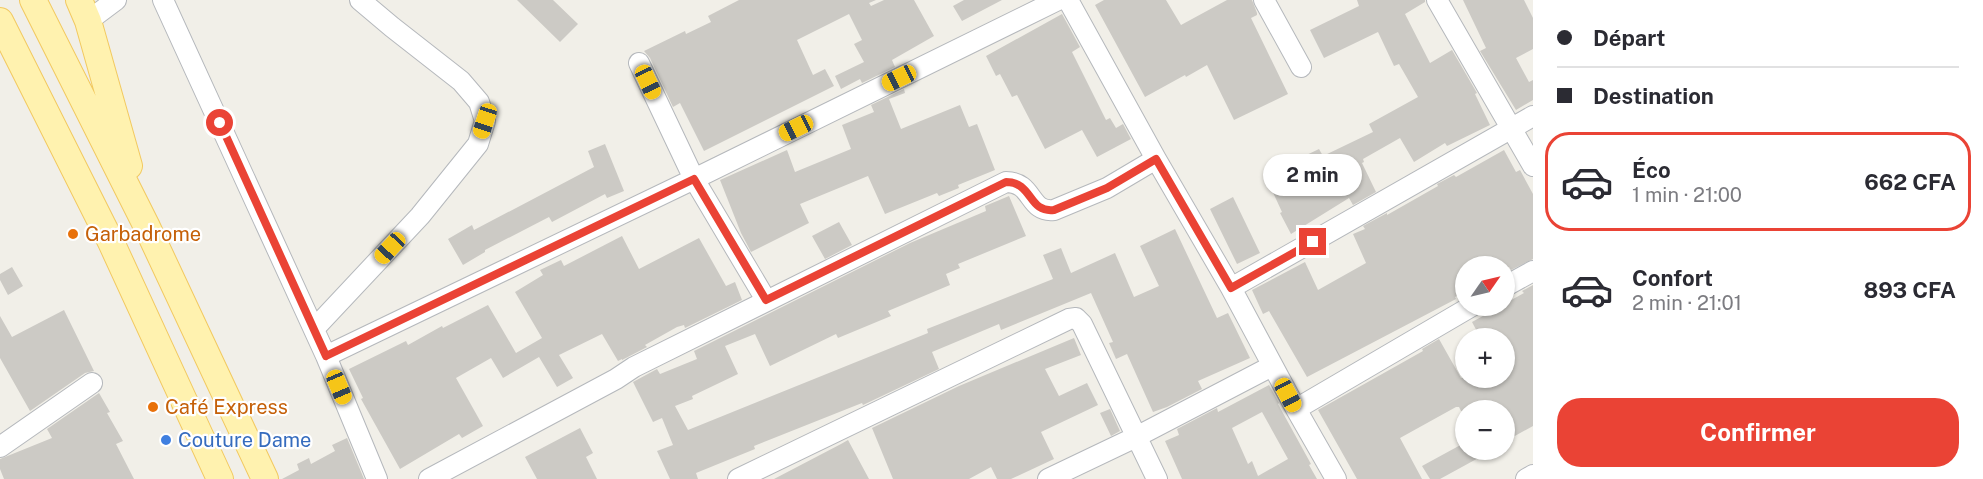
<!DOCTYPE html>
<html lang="fr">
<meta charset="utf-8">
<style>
:root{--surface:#fff;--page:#f7f7f7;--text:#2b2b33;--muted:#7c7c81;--line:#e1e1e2;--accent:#ea4335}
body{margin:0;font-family:"Public Sans",sans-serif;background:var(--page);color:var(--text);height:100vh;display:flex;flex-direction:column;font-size:22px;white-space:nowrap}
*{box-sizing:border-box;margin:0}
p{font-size:20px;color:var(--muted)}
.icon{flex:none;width:33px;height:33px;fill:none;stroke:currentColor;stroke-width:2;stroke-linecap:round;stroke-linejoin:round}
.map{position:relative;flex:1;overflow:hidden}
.drawer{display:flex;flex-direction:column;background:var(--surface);width:450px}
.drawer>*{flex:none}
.guide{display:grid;align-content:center;height:132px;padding:0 24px;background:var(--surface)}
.needle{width:39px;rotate:56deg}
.controls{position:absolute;left:1455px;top:256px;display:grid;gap:12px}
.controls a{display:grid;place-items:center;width:60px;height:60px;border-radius:50%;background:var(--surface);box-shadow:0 2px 4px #0004;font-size:30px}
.end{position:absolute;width:27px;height:27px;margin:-14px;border:8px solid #ea4335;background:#fff;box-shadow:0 0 0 3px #fff}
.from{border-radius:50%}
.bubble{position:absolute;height:42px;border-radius:21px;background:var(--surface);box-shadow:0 2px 4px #0004;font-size:20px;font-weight:700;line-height:42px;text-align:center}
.car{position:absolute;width:18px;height:36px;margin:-18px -9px;border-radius:8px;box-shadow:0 0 4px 2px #0007;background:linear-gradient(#f5c518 24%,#345 0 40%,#f5c518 0 76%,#345 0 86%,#f5c518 0)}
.guide b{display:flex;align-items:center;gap:21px;height:57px;font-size:22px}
.guide b+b{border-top:2px solid var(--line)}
.guide i{width:15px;height:15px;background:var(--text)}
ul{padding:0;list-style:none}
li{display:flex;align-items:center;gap:18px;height:99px;margin:0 12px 9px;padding:0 12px;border:3px solid transparent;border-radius:24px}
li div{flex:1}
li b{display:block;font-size:22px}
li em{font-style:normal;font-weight:700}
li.current{border-color:var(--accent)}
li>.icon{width:54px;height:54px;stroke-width:1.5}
.button{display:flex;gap:12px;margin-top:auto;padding:12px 24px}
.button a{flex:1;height:69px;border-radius:24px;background:var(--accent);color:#fff;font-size:24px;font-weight:700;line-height:69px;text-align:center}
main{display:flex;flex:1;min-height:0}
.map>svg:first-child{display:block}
</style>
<main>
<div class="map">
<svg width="1533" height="479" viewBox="0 0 1533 479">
<rect width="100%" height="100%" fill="#f1efe8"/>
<path fill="#cccac5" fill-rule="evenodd" d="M 517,0 L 553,0 L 578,24 L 560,42 Z
M 739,0 L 876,0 L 869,3 L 871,6 L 884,0 L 914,0 L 934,36 L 892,60 L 895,67 L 862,83 L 860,79 L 841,89 L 835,76 L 864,62 L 854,44 L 862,40 L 849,14 L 797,40 L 813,75 L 825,69 L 834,86 L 704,151 L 680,103 L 673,107 L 650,58 L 644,51 L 685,31 L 686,34 L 711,22 L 708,16 Z
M 964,0 L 1002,0 L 962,21 L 953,6 Z
M 1104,0 L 1166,0 L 1181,25 L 1227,0 L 1252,0 L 1257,13 L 1257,15 L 1251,18 L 1288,94 L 1234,120 L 1207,65 L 1186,77 L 1185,75 L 1145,97 L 1095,5 Z
M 1357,0 L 1425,0 L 1425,2 L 1405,14 L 1430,63 L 1452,50 L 1477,93 L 1475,94 L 1490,125 L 1447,146 L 1445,143 L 1414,162 L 1400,138 L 1363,159 L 1364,162 L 1362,163 L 1376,192 L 1353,205 L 1349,198 L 1291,234 L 1280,213 L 1282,212 L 1265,175 L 1319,149 L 1323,156 L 1373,132 L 1369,124 L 1418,97 L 1399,64 L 1394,66 L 1378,32 L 1324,58 L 1310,30 L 1359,6 Z
M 1463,0 L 1524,0 L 1533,18 L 1533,49 L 1516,58 L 1529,82 L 1533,80 L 1533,100 L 1516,110 L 1480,51 L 1486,48 Z
M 1062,14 L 1080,47 L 1072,52 L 1106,120 L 1110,118 L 1116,128 L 1123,124 L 1131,139 L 1097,157 L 1082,130 L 1045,149 L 1017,95 L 1012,97 L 1000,74 L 996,76 L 986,56 Z
M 904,89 L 905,93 L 889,99 L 901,129 L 960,105 L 969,127 L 977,124 L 995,170 L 958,185 L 959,188 L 939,196 L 937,193 L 885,214 L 868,176 L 800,204 L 809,223 L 751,252 L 741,233 L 720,180 L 787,150 L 795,172 L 851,149 L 842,125 L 874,112 L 871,105 Z
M 605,144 L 624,191 L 607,198 L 605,194 L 552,222 L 549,217 L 485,250 L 485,252 L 463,265 L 448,239 L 472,225 L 474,230 L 594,167 L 588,151 Z
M 1504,150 L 1516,172 L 1520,170 L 1533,194 L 1533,259 L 1511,270 L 1509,267 L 1466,267 L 1466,291 L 1455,297 L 1456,299 L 1307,377 L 1269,311 L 1263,314 L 1252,290 L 1305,262 L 1318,290 L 1366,263 L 1353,234 L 1365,229 L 1363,226 L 1387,213 L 1387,215 L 1438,186 L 1437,184 L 1454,175 L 1456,177 Z
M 1009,196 L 1026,236 L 958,264 L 960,268 L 946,274 L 950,285 L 888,311 L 891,316 L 838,338 L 836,334 L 770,366 L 755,334 L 725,346 L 738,374 L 692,396 L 693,399 L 675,406 L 688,430 L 928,333 L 927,329 L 1053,279 L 1043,255 L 1061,248 L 1071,273 L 1115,253 L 1134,297 L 1159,286 L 1140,246 L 1175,229 L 1217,318 L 1228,313 L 1250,358 L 1198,381 L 1202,389 L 1167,407 L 1153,412 L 1127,354 L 1116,359 L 1109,343 L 1113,342 L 1091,293 L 1001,330 L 999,324 L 932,352 L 939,369 L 863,405 L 862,403 L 754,446 L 755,449 L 696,473 L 698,479 L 670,479 L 657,451 L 673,445 L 662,418 L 653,422 L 633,382 L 657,369 L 660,374 L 697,359 L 694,351 L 910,243 L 986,211 L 985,206 Z
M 1233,197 L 1260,253 L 1237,264 L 1210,209 Z
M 839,222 L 852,245 L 825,259 L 812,236 Z
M 622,236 L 639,269 L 699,238 L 726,286 L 735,282 L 742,300 L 685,328 L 684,325 L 677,327 L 645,345 L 647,347 L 622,360 L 622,359 L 618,361 L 602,334 L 559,355 L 573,378 L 557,387 L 539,357 L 503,378 L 491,358 L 456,378 L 483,426 L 462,438 L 459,434 L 400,469 L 361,399 L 363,398 L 349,369 L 406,341 L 408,345 L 442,326 L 443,328 L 488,305 L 516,353 L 542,338 L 515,292 L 543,275 L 540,270 L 561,260 L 564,266 Z
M 12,267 L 23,286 L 8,295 L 0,280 L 0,274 Z
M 1533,285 L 1533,426 L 1504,442 L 1504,411 L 1461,411 L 1459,407 L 1456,407 L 1400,438 L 1422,479 L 1357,479 L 1318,410 L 1423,351 L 1422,349 L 1439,339 L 1461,378 L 1504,378 L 1504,339 L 1481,339 L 1472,322 L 1501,306 L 1504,306 L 1504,304 L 1524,293 L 1522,291 Z
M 64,310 L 94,371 L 85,373 L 30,411 L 0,358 L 0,316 L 12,337 Z
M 1074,338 L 1081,355 L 1045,369 L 1059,396 L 1087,383 L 1098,405 L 1041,432 L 1054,459 L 1011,479 L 997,479 L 991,467 L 969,479 L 893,479 L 872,428 L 959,386 Z
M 1269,385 L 1279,403 L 1278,404 L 1311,464 L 1309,465 L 1317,479 L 1182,479 L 1165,441 L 1179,435 L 1177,429 L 1217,408 L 1218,412 ZM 1262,412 L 1288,459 L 1258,476 L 1252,461 L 1248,464 L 1232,428 Z
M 99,393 L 110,412 L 107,413 L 123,441 L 116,444 L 134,479 L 4,479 L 0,469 L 0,459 L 52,438 L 47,429 Z
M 1110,409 L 1120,431 L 1111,436 L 1100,413 Z
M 580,428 L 593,453 L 586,457 L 597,479 L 537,479 L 525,457 Z
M 347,438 L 364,479 L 282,479 L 299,470 L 297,464 L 309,458 L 311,464 L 335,451 L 332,445 Z
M 848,440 L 869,479 L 774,479 L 841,444 Z
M 1466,442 L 1466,450 L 1493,450 L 1440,479 L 1430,479 L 1422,466 Z"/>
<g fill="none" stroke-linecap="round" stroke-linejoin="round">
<defs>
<path id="minor" d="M 163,0 L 326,356 L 377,479
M 1068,0 L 1156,159 L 1231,288 L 1296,409 L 1336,479
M 1264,0 L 1301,67
M 1437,0 L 1533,166
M 88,21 L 116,0
M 639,63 L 694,179 L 766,300
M 1504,287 L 1533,271
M 1231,288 L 1533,116
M 314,329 L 420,216 L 478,144 L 485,121 L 479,102 L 461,81 L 392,27 L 360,0
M 326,356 L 694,179 L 1058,0
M 1296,409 L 1472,306
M 0,447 L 92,383
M 429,479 L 616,379 L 634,367 L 1006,182 C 1034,182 1028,213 1054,210 L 1107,188 L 1156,159
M 738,479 L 1069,319 L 1076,318 L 1082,324 L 1157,479
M 1048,479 L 1136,437 L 1272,366
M 1526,479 L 1533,475"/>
<path id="major" d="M 33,0 L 146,225 L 265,479
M 79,0 L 88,21 L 129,166
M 0,21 L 111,242 L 220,479"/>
</defs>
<use href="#minor" stroke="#b5b8bc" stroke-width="22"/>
<use href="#major" stroke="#f2c960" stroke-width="28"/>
<use href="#minor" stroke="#fff" stroke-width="20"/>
<use href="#major" stroke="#fff2af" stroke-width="26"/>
</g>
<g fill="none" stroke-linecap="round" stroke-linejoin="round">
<path stroke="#ea4335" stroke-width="8" d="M 220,123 L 326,356 L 694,179 L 766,300 L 1006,182 C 1033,182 1028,213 1054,210 L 1107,188 L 1156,159 L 1231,288 L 1313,242"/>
</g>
<g fill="#e8710a" stroke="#fff" stroke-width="2">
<circle cx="73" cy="234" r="6"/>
<circle cx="153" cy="407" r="6"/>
</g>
<circle fill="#3f7fe0" stroke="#fff" stroke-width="2" cx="166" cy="440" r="6"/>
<g text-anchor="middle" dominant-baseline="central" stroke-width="4.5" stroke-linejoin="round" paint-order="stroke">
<g font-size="20" fill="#c56008" stroke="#fff" text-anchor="start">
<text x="85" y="234">Garbadrome</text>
<text x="165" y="407">Café Express</text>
</g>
<g font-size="20" fill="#366cbe" stroke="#fff" text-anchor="start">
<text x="178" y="440">Couture Dame</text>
</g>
</g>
</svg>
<div class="controls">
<a><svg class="needle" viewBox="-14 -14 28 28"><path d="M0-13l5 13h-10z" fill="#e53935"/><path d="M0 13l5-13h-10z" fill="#7c7c81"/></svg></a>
<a>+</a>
<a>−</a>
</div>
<i class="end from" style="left:220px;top:123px"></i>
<i class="end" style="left:1313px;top:242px"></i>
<div class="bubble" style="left:1263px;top:154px;width:99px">2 min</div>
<i class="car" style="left:899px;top:78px;rotate:244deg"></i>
<i class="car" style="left:648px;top:82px;rotate:155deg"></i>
<i class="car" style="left:485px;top:121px;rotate:198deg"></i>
<i class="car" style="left:796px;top:128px;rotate:244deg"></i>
<i class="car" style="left:390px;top:248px;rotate:223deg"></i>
<i class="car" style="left:339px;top:387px;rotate:157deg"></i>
<i class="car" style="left:1288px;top:395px;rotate:152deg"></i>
</div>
<section class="drawer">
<div class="guide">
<b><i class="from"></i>Départ</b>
<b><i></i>Destination</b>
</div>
<ul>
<li class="current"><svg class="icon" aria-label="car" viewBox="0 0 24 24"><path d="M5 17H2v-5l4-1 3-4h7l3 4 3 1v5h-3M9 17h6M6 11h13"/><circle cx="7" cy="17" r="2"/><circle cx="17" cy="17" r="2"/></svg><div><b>Éco</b><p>1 min · 21:00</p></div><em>662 CFA</em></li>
<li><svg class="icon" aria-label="car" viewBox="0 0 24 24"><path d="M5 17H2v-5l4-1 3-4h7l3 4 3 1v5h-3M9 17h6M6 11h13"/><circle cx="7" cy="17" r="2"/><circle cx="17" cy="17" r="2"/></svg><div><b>Confort</b><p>2 min · 21:01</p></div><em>893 CFA</em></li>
</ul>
<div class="button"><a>Confirmer</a></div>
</section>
</main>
